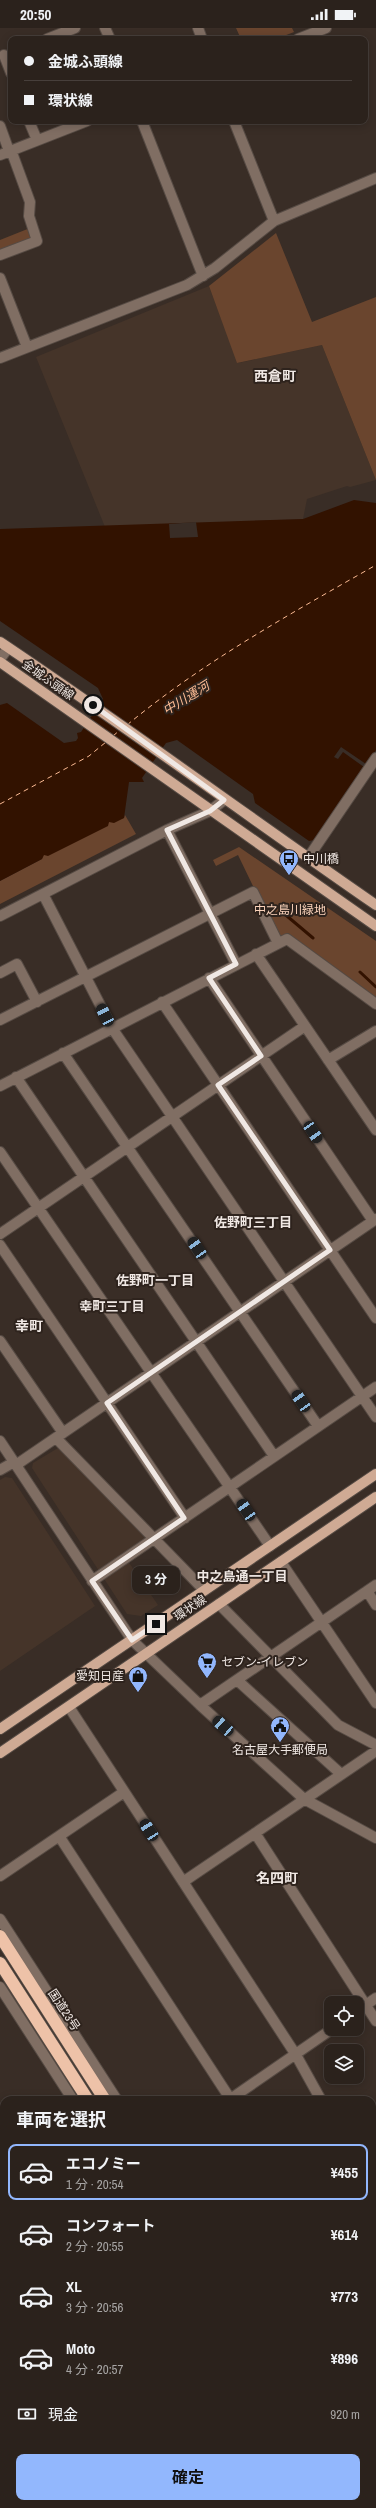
<!DOCTYPE html>
<html lang="ja">
<meta charset="utf-8">
<style>
:root{--surface:#2b221c;--page:#332a25;--text:#f1f3f6;--muted:#a6a4a3;--line:#473f3b;--accent:#92b7fd}
body{margin:0;font-family:"Archivo Narrow","Noto Sans JP",sans-serif;background:var(--page);color:var(--text);height:100vh;display:flex;flex-direction:column;font-size:15px;white-space:nowrap}
*{box-sizing:border-box;margin:0}
p{font-size:13px;color:var(--muted)}
.icon{flex:none;width:22px;height:22px;fill:none;stroke:currentColor;stroke-width:2;stroke-linecap:round;stroke-linejoin:round}
.map{position:relative;flex:1;overflow:hidden}
.sheet{position:absolute;left:0px;top:2068px;width:376px;height:412px;display:flex;flex-direction:column;background:var(--surface);border-radius:12px 12px 0 0;box-shadow:0 2px 10px #0003,0 0 0 1px var(--line)}
.sheet>*{flex:none}
.guide{position:absolute;left:8px;top:8px;width:360px;height:88px;border-radius:8px;box-shadow:0 2px 10px #0003,0 0 0 1px var(--line);display:grid;align-content:center;height:88px;padding:0 16px;background:var(--surface)}
.tools{position:absolute;left:324px;top:1968px;display:grid;gap:8px}
.tools a{display:grid;place-items:center;width:40px;height:40px;border-radius:8px;background:var(--surface);box-shadow:0 2px 10px #0003,0 0 0 1px var(--line);font-size:20px}
.end{position:absolute;width:18px;height:18px;margin:-9px;border:5px solid #f0e8e4;background:#111;box-shadow:0 0 0 2px #111}
.from{border-radius:50%}
.bubble{position:absolute;height:28px;border-radius:8px;background:var(--surface);box-shadow:0 2px 10px #0003,0 0 0 1px var(--line);font-size:13px;font-weight:700;line-height:28px;text-align:center}
.car{position:absolute;width:12px;height:24px;margin:-12px -6px;border-radius:5px;box-shadow:0 0 3px 1px #0007;background:linear-gradient(#222 24%,#8ab4d8 0 40%,#222 0 76%,#8ab4d8 0 86%,#222 0)}
.guide b{display:flex;align-items:center;gap:14px;height:38px;font-size:15px}
.guide b+b{border-top:1px solid var(--line)}
.guide i{width:10px;height:10px;background:var(--text)}
ul{padding:0;list-style:none}
li{display:flex;align-items:center;gap:12px;height:56px;margin:0 8px 6px;padding:0 8px;border:2px solid transparent;border-radius:8px}
li div{flex:1}
li b{display:block;font-size:15px}
li em{font-style:normal;font-weight:700}
li.current{border-color:var(--accent)}
li>.icon{width:36px;height:36px;stroke-width:1.5}
h2{padding:0 16px;font-size:18px;line-height:48px}
.pay{display:flex;align-items:center;gap:10px;height:44px;padding:0 16px;font-size:15px}
.pay p{margin-inline-start:auto}
.primary-button{display:flex;gap:8px;margin-top:auto;padding:8px 16px}
.primary-button a{flex:1;height:46px;border-radius:8px;background:var(--accent);color:#111;font-size:16px;font-weight:700;line-height:46px;text-align:center}
.status{display:flex;justify-content:space-between;align-items:center;height:28px;padding:0 20px;background:var(--surface);direction:ltr}
.status svg{height:11px;fill:currentColor}
.map>svg:first-child{display:block}
</style>
<div class="status"><b>20:50</b><svg viewBox="0 0 49 12"><path d="M0 12V9h3v3zM5 12V6h3v6zM10 12V3h3v9zM15 12V0h3v12zM26 1h20v11H26zM47 4h2v5h-2z"/></svg></div>
<div class="map">
<svg width="376" height="2480" viewBox="0 0 376 2480">
<rect width="100%" height="100%" fill="#392d26"/>
<path fill="#453429" d="M 209,258 L 238,335 L 322,317 L 376,452 L 350,459 L 347,458 L 307,471 L 303,491 L 105,499 L 36,329 Z
M 58,1420 L 147,1510 L 123,1526 L 158,1577 L 141,1588 L 127,1586 L 32,1440 L 33,1435 Z
M 5,1449 L 12,1450 L 95,1578 L 0,1643 L 0,1452 Z
M 93,2476 L 153,2476 L 155,2480 L 88,2480 Z"/>
<path fill="#6a452e" d="M 236,0 L 292,0 L 294,4 L 276,11 L 241,11 Z
M 30,200 L 33,209 L 0,224 L 0,212 Z
M 276,205 L 312,294 L 376,269 L 376,452 L 322,317 L 237,335 L 209,258 Z
M 125,787 L 136,806 L 0,876 L 0,853 L 42,831 L 43,827 L 109,794 L 124,790 Z
M 239,819 L 376,913 L 376,969 L 288,905 L 278,910 L 238,827 L 216,838 L 213,832 Z"/>
<path fill="#321200" d="M 354,472 L 376,475 L 376,722 L 314,812 L 309,813 L 255,775 L 253,766 L 177,712 L 166,715 L 142,750 L 144,754 L 129,754 L 124,790 L 114,795 L 109,794 L 108,798 L 48,828 L 44,827 L 42,831 L 0,853 L 0,677 L 7,675 L 64,715 L 76,713 L 78,710 L 77,705 L 81,704 L 103,671 L 98,660 L 0,593 L 0,501 L 303,491 Z"/>
<path fill="#392d26" d="M 196,494 L 198,509 L 170,510 L 169,496 Z
M 341,719 L 366,736 L 364,739 L 343,724 L 338,731 L 334,729 Z"/>
<g fill="none" stroke-linecap="round" stroke-linejoin="round">
<path stroke="#321200" stroke-width="3" d="M 281,883 L 313,910
M 360,944 L 376,959"/>
<path stroke="#fbba93" stroke-width="1" stroke-dasharray="5 4" stroke-linecap="butt" d="M 127,697 C 203,634 290,586 376,537
M 113,708 L 120,702
M 0,776 L 89,728 L 106,714"/>
<defs>
<path id="minor" d="M 105,0 L 110,11
M 198,0 L 202,11
M 47,11 L 75,0
M 298,11 L 326,0
M 4,27 L 11,45
M 29,93 L 37,112
M 142,93 L 203,248
M 234,93 L 274,193
M 0,98 L 9,123
M 0,127 L 87,93
M 0,227 L 37,213 L 29,188 L 30,174 L 11,122
M 0,250 L 27,319
M 0,330 L 187,257 L 215,240 L 274,193 L 376,150
M 0,631 L 8,620
M 167,802 L 236,936
M 308,830 L 376,730
M 43,866 L 112,1000 L 376,1389
M 0,888 L 167,802 L 210,783 L 224,772
M 256,926 L 376,1102
M 0,945 L 17,936 L 37,974
M 209,950 L 373,1193
M 162,974 L 376,1290
M 0,992 L 253,864 L 278,915
M 63,1025 L 318,1398
M 328,1032 L 376,1003
M 16,1049 L 274,1428
M 0,1058 L 287,911 L 376,976
M 0,1124 L 270,1518
M 0,1206 L 305,998
M 0,1217 L 185,1490
M 0,1313 L 63,1405
M 56,1410 L 204,1562
M 0,1413 L 132,1612 L 200,1677 L 304,1771 L 376,1810
M 16,1437 L 376,1191
M 0,1442 L 14,1434
M 281,1534 L 376,1675
M 92,1553 L 376,1359
M 367,1563 L 376,1577
M 219,1576 L 338,1697 L 376,1717
M 237,1652 L 341,1746
M 200,1677 L 376,1557
M 69,1679 L 296,2027 L 321,2072
M 255,1805 L 376,1993
M 59,1808 L 231,2072
M 0,1848 L 124,1764
M 183,1854 L 376,1723
M 0,1891 L 117,2072
M 0,1959 L 73,2072
M 357,1983 L 376,1970
M 229,2072 L 332,2001
M 0,2136 L 4,2142
M 372,2164 L 376,2171
M 0,2225 L 4,2222
M 372,2296 L 376,2293
M 372,2330 L 376,2337
M 372,2386 L 376,2384
M 372,2445 L 376,2451
M 0,2459 L 4,2456
M 162,2476 L 165,2480
M 334,2476 L 337,2480
M 78,2480 L 83,2476
M 223,2480 L 230,2476"/>
<path id="major" d="M 0,614 C 127,699 250,790 376,877
M 0,634 L 376,898
M 0,1701 L 376,1446
M 0,1725 L 376,1469"/>
<path id="highway" d="M 0,1908 L 105,2072
M 0,1935 L 88,2072
M 372,2470 L 376,2476
M 343,2476 L 346,2480"/>
</defs>
<use href="#minor" stroke="#564b44" stroke-width="12"/>
<use href="#major" stroke="#564b44" stroke-width="12"/>
<use href="#highway" stroke="#564b44" stroke-width="14"/>
<use href="#minor" stroke="#806e63" stroke-width="10"/>
<use href="#major" stroke="#cfaa94" stroke-width="10"/>
<use href="#highway" stroke="#eec2a8" stroke-width="12"/>
</g>
<g fill="none" stroke-linecap="round" stroke-linejoin="round">
<path stroke="#f0e8e4" stroke-width="5" d="M 93,677 L 224,772 L 210,783 L 167,802 L 236,936 L 209,950 L 261,1028 L 218,1057 L 330,1222 L 107,1375 L 184,1490 L 92,1553 L 132,1612 L 156,1596"/>
</g>
<defs>
<symbol id="bus-pin" viewBox="-11 -11 22 30"><path d="M0 17L-7.5 6A9.5 9.5 0 1 1 7.5 6Z" fill="#92b7fd" stroke="#2e231d"/><path d="M-5-6H5V4H4V6H2V4H-2V6H-4V4H-5ZM-3.5-4V0h7V-4ZM-3.5 1.2v1.5H-2V1.2ZM2 1.2v1.5H3.5V1.2Z" fill="#111"/></symbol>
<symbol id="supermarket-pin" viewBox="-11 -11 22 30"><path d="M0 17L-7.5 6A9.5 9.5 0 1 1 7.5 6Z" fill="#92b7fd" stroke="#2e231d"/><path d="M-6-5.5h2.5l.6 2H6L4.5 2H-2.5L-4.4-4H-6ZM-1.5 3.2a1.3 1.3 0 1 0 .1 0ZM3 3.2a1.3 1.3 0 1 0 .1 0Z" fill="#111"/></symbol>
<symbol id="shop-pin" viewBox="-11 -11 22 30"><path d="M0 17L-7.5 6A9.5 9.5 0 1 1 7.5 6Z" fill="#92b7fd" stroke="#2e231d"/><path d="M-5-2.5h2.3a2.7 3.5 0 0 1 5.4 0H5L5.5 6h-11ZM-1.5-2.5h3a1.5 2.3 0 0 0-3 0Z" fill="#111"/></symbol>
<symbol id="civic-pin" viewBox="-11 -11 22 30"><path d="M0 17L-7.5 6A9.5 9.5 0 1 1 7.5 6Z" fill="#92b7fd" stroke="#2e231d"/><path d="M-.6-6.5H3V-4.5H.6V-3L4-1V1h2V6H-6V1h2V-1L-.6-3ZM-1.2 2.5V6h2.4V2.5Z" fill="#111"/></symbol>
</defs>
<g fill-rule="evenodd">
<use href="#bus-pin" x="278" y="820" width="22" height="30"/>
<use href="#supermarket-pin" x="196" y="1623" width="22" height="30"/>
<use href="#shop-pin" x="127" y="1637" width="22" height="30"/>
<use href="#civic-pin" x="269" y="1687" width="22" height="30"/>
</g>
<g text-anchor="middle" dominant-baseline="central" stroke-width="4" stroke-linejoin="round" paint-order="stroke">
<g font-size="12" fill="#f0e8e4" stroke="#2e231d">
<text transform="translate(48 652) rotate(35)">金城ふ頭線</text>
<text transform="translate(190 1580) rotate(-34)">環状線</text>
<text transform="translate(64 1982) rotate(57)">国道23号</text>
</g>
<g font-size="12" fill="#f0e8e4" stroke="#2e231d" text-anchor="start">
<text x="303" y="831">中川橋</text>
<text x="221" y="1634">セブン-イレブン</text>
<text x="124" y="1648" text-anchor="end">愛知日産</text>
<text x="280" y="1722" text-anchor="middle">名古屋大手郵便局</text>
</g>
<g font-size="12" fill="#fcd4bc" stroke="#2e231d">
<text x="290" y="882">中之島川緑地</text>
</g>
<g font-size="13" font-style="italic" fill="#fbba93" stroke="#2e231d">
<text transform="translate(186 670) rotate(-32)">中川運河</text>
</g>
<g font-size="13" font-weight="bold" fill="#f0e8e4" stroke="#2e231d">
<text x="253" y="1194">佐野町三丁目</text>
<text x="155" y="1252">佐野町一丁目</text>
<text x="112" y="1278">幸町三丁目</text>
<text x="242" y="1548">中之島通一丁目</text>
</g>
<g font-size="14" font-weight="bold" fill="#f0e8e4" stroke="#2e231d">
<text x="275" y="348">西倉町</text>
<text x="29" y="1298">幸町</text>
<text x="277" y="1850">名四町</text>
</g>
</g>
</svg>
<div class="tools">
<a><svg class="icon" aria-label="locate" viewBox="0 0 24 24"><circle cx="12" cy="12" r="6"/><path d="M12 2v4M12 18v4M2 12h4M18 12h4"/></svg></a>
<a><svg class="icon" aria-label="layers" viewBox="0 0 24 24"><path d="M12 4l9 5-9 5-9-5zM3 14l9 5 9-5"/></svg></a>
</div>
<i class="end from" style="left:93px;top:677px"></i>
<i class="end" style="left:156px;top:1596px"></i>
<div class="bubble" style="left:132px;top:1538px;width:48px">3 分</div>
<i class="car" style="left:105px;top:987px;rotate:333deg"></i>
<i class="car" style="left:313px;top:1104px;rotate:146deg"></i>
<i class="car" style="left:197px;top:1220px;rotate:326deg"></i>
<i class="car" style="left:301px;top:1373px;rotate:326deg"></i>
<i class="car" style="left:246px;top:1482px;rotate:326deg"></i>
<i class="car" style="left:223px;top:1698px;rotate:312deg"></i>
<i class="car" style="left:149px;top:1802px;rotate:327deg"></i>
<div class="guide">
<b><i class="from"></i>金城ふ頭線</b>
<b><i></i>環状線</b>
</div>
<section class="sheet">
<h2>車両を選択</h2>
<ul>
<li class="current"><svg class="icon" aria-label="car" viewBox="0 0 24 24"><path d="M5 17H2v-5l4-1 3-4h7l3 4 3 1v5h-3M9 17h6M6 11h13"/><circle cx="7" cy="17" r="2"/><circle cx="17" cy="17" r="2"/></svg><div><b>エコノミー</b><p>1 分 · 20:54</p></div><em>¥455</em></li>
<li><svg class="icon" aria-label="car" viewBox="0 0 24 24"><path d="M5 17H2v-5l4-1 3-4h7l3 4 3 1v5h-3M9 17h6M6 11h13"/><circle cx="7" cy="17" r="2"/><circle cx="17" cy="17" r="2"/></svg><div><b>コンフォート</b><p>2 分 · 20:55</p></div><em>¥614</em></li>
<li><svg class="icon" aria-label="car" viewBox="0 0 24 24"><path d="M5 17H2v-5l4-1 3-4h7l3 4 3 1v5h-3M9 17h6M6 11h13"/><circle cx="7" cy="17" r="2"/><circle cx="17" cy="17" r="2"/></svg><div><b>XL</b><p>3 分 · 20:56</p></div><em>¥773</em></li>
<li><svg class="icon" aria-label="car" viewBox="0 0 24 24"><path d="M5 17H2v-5l4-1 3-4h7l3 4 3 1v5h-3M9 17h6M6 11h13"/><circle cx="7" cy="17" r="2"/><circle cx="17" cy="17" r="2"/></svg><div><b>Moto</b><p>4 分 · 20:57</p></div><em>¥896</em></li>
</ul>
<div class="pay"><svg class="icon" aria-label="cash" viewBox="0 0 24 24"><path d="M3 7h18v10H3z"/><circle cx="12" cy="12" r="2"/></svg>現金<p>920 m</p></div>
<div class="primary-button"><a>確定</a></div>
</section>
</div>
